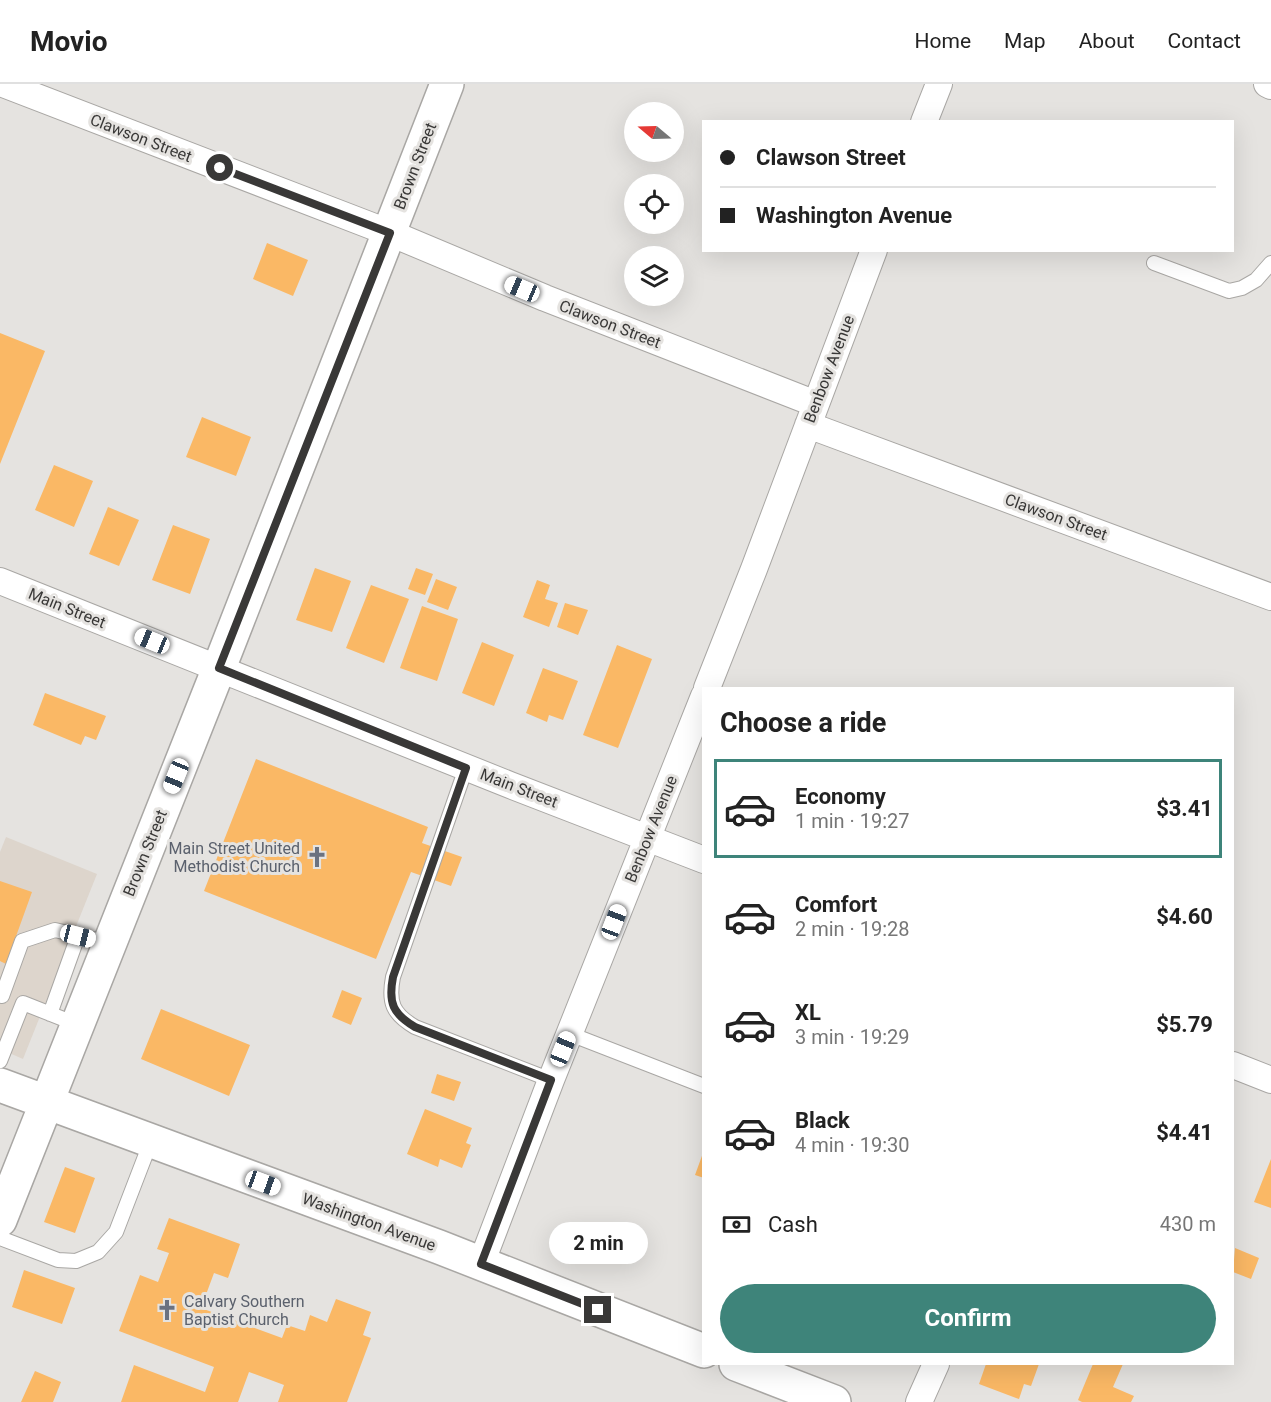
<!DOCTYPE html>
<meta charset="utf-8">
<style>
:root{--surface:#fff;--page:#f6f6f6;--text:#222;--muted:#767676;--line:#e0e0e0;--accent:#3e847a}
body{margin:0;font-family:Roboto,sans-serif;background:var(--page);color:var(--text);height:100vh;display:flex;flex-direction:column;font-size:22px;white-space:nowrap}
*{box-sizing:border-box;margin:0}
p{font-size:20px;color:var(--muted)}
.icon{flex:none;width:33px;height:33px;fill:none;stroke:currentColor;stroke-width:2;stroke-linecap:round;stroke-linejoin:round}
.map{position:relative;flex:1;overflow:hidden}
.details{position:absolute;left:702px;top:603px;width:532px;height:678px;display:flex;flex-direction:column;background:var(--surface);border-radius:0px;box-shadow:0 6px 24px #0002}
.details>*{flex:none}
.guide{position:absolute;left:702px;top:36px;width:532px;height:132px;border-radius:0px;box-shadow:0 6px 24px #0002;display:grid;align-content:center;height:132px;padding:0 18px;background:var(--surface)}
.needle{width:39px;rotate:289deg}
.controls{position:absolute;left:624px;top:18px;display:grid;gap:12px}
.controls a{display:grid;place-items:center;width:60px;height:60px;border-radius:50%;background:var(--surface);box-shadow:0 6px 24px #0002;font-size:30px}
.end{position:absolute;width:27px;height:27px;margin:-14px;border:8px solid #393837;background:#fff;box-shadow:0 0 0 3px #fff}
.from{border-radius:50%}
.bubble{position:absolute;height:42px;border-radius:21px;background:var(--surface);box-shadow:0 6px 24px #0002;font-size:20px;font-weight:700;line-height:42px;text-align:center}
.car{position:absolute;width:18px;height:36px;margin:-18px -9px;border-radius:8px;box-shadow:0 0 4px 2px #0007;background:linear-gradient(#fff 24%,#345 0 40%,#fff 0 76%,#345 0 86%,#fff 0)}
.guide b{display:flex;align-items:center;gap:21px;height:57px;font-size:22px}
.guide b+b{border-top:2px solid var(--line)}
.guide i{width:15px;height:15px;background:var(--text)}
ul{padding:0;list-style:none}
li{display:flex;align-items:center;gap:18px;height:99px;margin:0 12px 9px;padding:0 6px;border:3px solid transparent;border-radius:0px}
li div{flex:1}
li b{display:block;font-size:22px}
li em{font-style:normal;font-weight:700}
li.selected{border-color:var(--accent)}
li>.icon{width:54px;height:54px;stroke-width:1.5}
h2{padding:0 18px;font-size:27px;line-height:72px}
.pay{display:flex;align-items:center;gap:15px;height:66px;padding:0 18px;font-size:22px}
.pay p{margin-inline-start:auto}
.cta{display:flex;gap:12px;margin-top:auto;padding:12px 18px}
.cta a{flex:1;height:69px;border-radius:36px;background:var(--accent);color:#fff;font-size:24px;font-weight:700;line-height:69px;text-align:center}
header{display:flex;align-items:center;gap:36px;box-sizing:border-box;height:84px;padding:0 30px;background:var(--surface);border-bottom:2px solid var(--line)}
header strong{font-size:28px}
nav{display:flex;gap:33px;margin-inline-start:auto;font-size:21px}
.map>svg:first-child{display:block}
</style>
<header>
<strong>Movio</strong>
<nav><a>Home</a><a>Map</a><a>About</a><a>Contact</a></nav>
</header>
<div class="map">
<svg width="1271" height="1318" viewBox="0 0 1271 1318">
<rect width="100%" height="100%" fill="#e5e3e0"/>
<path fill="#ddd5cc" d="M 6,753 L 97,790 L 23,975 L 0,965 L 0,768 Z"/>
<path fill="#fab865" d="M 267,159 L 308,176 L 293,212 L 253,195 Z
M 0,249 L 45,267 L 0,380 Z
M 202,333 L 251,353 L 236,392 L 186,373 Z
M 54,381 L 93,397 L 74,443 L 35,426 Z
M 108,423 L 139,436 L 119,482 L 89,470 Z
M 173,441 L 210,455 L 190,510 L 152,496 Z
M 315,484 L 351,497 L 332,548 L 296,536 Z
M 416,484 L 433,490 L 425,511 L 408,505 Z
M 436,495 L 457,503 L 448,526 L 427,518 Z
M 537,496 L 550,501 L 545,515 L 558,519 L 549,543 L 523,533 Z
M 371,501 L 409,515 L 384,579 L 346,564 Z
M 565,519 L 588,526 L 578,551 L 557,543 Z
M 422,522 L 458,535 L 437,597 L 400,584 Z
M 482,558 L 514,571 L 494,622 L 462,609 Z
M 617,561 L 652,575 L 618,664 L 583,651 Z
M 543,584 L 578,597 L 563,636 L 549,631 L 547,638 L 526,629 Z
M 45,609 L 106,632 L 96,656 L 85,652 L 81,661 L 33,641 Z
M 256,675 L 428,743 L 422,759 L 462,773 L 451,802 L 411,788 L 376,875 L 204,807 Z
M 0,797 L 32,808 L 6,880 L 0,877 Z
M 342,906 L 362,914 L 351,941 L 332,933 Z
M 161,925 L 250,961 L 229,1012 L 141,975 Z
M 437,990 L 461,998 L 454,1017 L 431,1009 Z
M 425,1025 L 472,1044 L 466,1059 L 471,1061 L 462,1084 L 440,1075 L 438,1083 L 407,1070 Z
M 703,1069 L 704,1069 L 704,1094 L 695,1091 Z
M 1271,1075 L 1271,1124 L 1254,1118 Z
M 65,1083 L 95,1094 L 75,1149 L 44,1138 Z
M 169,1134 L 240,1160 L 228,1194 L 214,1189 L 201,1224 L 282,1254 L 287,1241 L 305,1247 L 310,1231 L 327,1238 L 336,1215 L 371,1228 L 363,1251 L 371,1254 L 347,1318 L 278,1318 L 284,1301 L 249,1288 L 238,1318 L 121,1318 L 134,1281 L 205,1308 L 214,1283 L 119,1247 L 140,1191 L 158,1198 L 169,1169 L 157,1165 Z
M 1235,1164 L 1259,1174 L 1251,1195 L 1233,1188 Z
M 24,1186 L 75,1204 L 62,1240 L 12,1223 Z
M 986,1280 L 1039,1280 L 1031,1302 L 1024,1300 L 1019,1315 L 979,1300 Z
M 1093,1280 L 1123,1280 L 1113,1303 L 1134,1312 L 1131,1318 L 1082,1318 L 1078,1316 Z
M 35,1287 L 61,1298 L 53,1318 L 21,1318 Z"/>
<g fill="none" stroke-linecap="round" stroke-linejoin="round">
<defs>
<path id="lane" d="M 1154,179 L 1229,207 L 1242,204 L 1256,196 L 1271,179
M 466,684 L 393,893 C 388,919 393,930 415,943 L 551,996
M 2,912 L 22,857 L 55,846 L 109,859
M 50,930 L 78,852
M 570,950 L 704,1002
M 0,977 L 23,919 L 76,940
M 0,1154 L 58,1176 L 76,1177 L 98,1168 L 116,1148 L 151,1057"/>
<path id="street" d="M 3,0 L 390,149 L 545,214 L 816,320
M 1267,0 L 1271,2
M 924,38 L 939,0
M 808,341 L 1271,513
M 0,497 L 510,701 L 704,776
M 707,604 L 754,485 L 874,166
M 1233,981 L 1271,996
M 481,1180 L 551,996 L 704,612
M 919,1318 L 936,1280"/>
<path id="secondary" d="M 0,1001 L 439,1163 L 704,1267
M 0,1136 L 219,584 L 447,0
M 736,1280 L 834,1318"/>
</defs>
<use href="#lane" stroke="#a9a7a4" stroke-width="16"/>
<use href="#street" stroke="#a9a7a4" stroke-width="28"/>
<use href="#secondary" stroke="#a9a7a4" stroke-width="36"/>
<use href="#lane" stroke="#fff" stroke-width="14"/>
<use href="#street" stroke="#fff" stroke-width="26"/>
<use href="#secondary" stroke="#fff" stroke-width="33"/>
</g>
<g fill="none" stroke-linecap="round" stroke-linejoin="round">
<path stroke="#393837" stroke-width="8" d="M 220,84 L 390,149 L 219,584 L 466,684 L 393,893 C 388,919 393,930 415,943 L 551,996 L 481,1180 L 598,1226"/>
</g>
<defs>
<symbol id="church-bare" viewBox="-9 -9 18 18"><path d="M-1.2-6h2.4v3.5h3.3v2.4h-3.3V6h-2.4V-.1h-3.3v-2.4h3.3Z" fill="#6b7280" stroke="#e5e3e0" stroke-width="2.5" paint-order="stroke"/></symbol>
</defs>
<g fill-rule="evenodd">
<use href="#church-bare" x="302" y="758" width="30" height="30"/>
<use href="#church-bare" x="152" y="1211" width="30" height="30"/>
</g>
<g text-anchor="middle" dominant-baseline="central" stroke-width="6" stroke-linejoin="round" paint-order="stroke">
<g font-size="16" fill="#393837" stroke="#e5e3e0">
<text transform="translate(141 54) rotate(21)">Clawson Street</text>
<text transform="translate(415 82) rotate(-69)">Brown Street</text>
<text transform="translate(610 240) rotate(21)">Clawson Street</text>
<text transform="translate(829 285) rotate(-69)">Benbow Avenue</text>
<text transform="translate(1056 433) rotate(20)">Clawson Street</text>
<text transform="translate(67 524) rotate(22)">Main Street</text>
<text transform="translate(519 704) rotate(21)">Main Street</text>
<text transform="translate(651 745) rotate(-68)">Benbow Avenue</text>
<text transform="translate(145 769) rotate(-68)">Brown Street</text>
<text transform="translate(369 1138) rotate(20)">Washington Avenue</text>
</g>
<g font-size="16" fill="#5b616d" stroke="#e5e3e0" text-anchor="end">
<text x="300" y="764">Main Street United<tspan x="300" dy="18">Methodist Church</tspan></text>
<text x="184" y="1217" text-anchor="start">Calvary Southern<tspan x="184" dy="18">Baptist Church</tspan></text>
</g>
</g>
</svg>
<div class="controls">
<a><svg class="needle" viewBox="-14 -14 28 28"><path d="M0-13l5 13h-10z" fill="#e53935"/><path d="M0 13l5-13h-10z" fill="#767676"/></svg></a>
<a><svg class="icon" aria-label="locate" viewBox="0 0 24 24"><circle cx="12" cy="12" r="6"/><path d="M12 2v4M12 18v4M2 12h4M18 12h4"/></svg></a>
<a><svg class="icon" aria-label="layers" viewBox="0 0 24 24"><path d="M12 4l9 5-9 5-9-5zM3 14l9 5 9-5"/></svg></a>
</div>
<i class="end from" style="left:220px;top:84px"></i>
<i class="end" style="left:598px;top:1226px"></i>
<div class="bubble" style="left:549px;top:1138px;width:99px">2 min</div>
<i class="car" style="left:522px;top:205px;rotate:293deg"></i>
<i class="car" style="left:152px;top:557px;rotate:292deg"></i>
<i class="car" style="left:176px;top:692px;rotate:202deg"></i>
<i class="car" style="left:614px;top:838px;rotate:21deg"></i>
<i class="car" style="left:78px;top:852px;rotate:104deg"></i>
<i class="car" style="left:563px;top:965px;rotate:22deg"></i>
<i class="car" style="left:263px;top:1099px;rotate:110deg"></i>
<div class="guide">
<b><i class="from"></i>Clawson Street</b>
<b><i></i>Washington Avenue</b>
</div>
<section class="details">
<h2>Choose a ride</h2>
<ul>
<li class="selected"><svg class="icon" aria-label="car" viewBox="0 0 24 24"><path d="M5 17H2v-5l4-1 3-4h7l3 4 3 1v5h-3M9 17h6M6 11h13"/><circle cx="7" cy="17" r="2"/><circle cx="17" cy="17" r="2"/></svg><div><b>Economy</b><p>1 min · 19:27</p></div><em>$3.41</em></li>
<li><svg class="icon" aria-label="car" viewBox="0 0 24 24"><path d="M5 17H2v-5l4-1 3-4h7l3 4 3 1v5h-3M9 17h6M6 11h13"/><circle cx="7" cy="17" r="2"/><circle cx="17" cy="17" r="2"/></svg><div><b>Comfort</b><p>2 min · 19:28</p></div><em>$4.60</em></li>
<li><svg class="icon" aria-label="car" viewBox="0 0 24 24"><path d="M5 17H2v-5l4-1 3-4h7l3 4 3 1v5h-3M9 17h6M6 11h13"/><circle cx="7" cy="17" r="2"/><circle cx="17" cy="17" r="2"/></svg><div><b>XL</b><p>3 min · 19:29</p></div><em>$5.79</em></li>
<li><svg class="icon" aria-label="car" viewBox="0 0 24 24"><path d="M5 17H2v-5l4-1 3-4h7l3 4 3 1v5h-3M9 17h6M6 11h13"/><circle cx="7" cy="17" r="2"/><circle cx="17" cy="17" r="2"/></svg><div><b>Black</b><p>4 min · 19:30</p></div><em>$4.41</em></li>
</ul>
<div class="pay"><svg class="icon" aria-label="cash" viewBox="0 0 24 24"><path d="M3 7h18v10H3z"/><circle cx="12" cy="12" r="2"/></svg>Cash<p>430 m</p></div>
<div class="cta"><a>Confirm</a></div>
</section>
</div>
